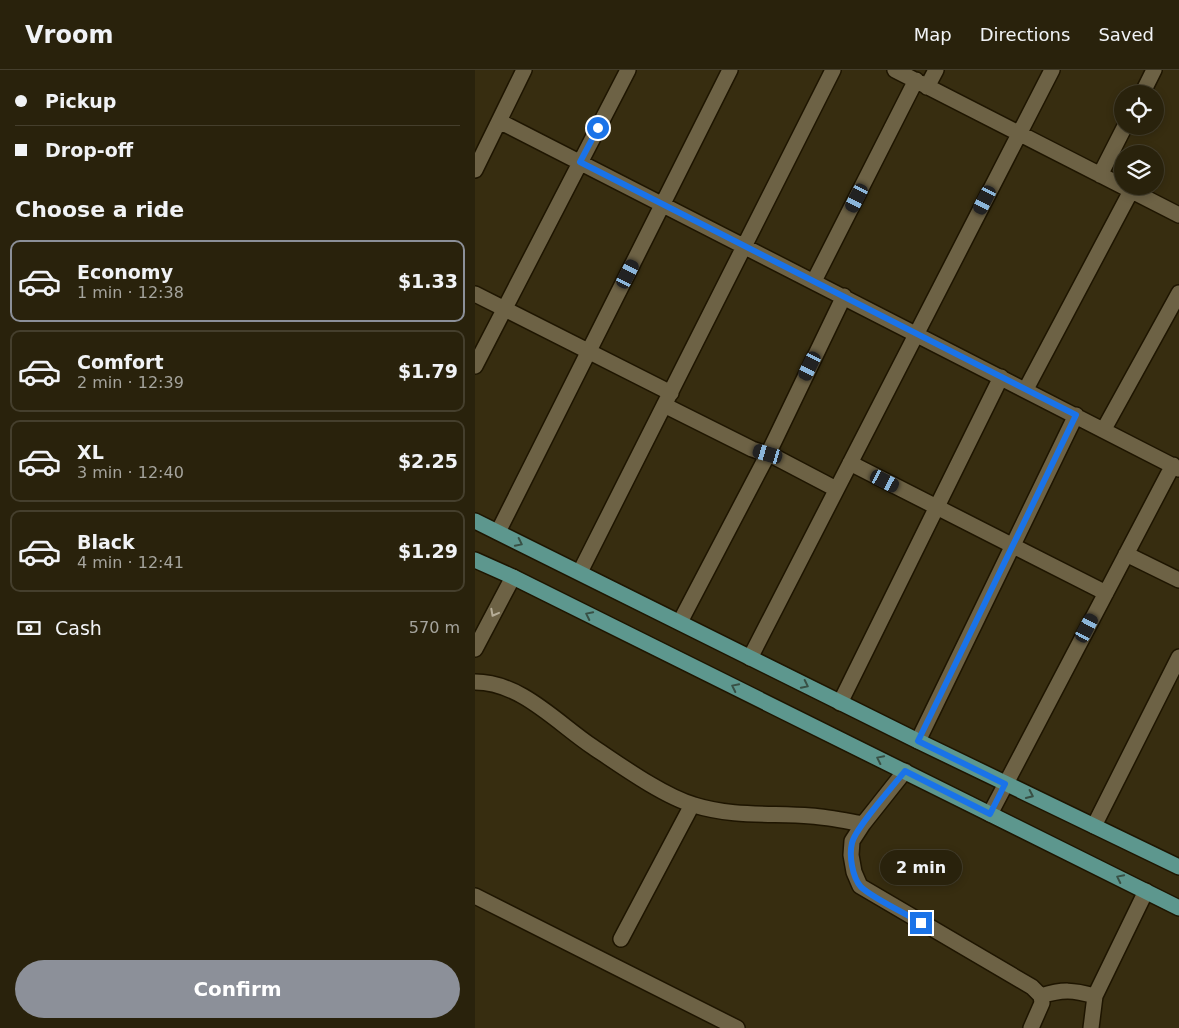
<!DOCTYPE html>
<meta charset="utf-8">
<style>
:root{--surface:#29220c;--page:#352f1a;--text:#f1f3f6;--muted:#a5a49d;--line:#453f2d;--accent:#8c9099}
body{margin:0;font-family:"DejaVu Sans",sans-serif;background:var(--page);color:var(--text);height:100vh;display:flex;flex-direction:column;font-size:19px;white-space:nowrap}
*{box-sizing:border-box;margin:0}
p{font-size:16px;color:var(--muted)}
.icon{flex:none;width:28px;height:28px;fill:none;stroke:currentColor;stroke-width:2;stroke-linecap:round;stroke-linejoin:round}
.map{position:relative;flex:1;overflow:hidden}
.details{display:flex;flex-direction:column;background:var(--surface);width:475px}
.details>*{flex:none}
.guide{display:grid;align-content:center;height:110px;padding:0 15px;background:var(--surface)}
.fabs{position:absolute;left:639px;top:15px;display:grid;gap:10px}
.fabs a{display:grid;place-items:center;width:50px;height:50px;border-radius:50%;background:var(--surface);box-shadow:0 2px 8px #0003,0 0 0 1px var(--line);font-size:25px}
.end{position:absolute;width:22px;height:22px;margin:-11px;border:6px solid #1a73e8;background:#fff;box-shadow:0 0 0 2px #fff}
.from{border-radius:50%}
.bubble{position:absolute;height:35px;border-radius:18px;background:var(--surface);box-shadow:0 2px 8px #0003,0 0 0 1px var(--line);font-size:16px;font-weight:700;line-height:35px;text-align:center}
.car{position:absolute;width:15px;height:30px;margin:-15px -8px;border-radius:6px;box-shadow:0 0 4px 1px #0007;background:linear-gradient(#222 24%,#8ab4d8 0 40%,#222 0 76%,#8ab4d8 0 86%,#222 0)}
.guide b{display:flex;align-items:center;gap:18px;height:48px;font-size:19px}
.guide b+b{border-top:1px solid var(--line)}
.guide i{width:12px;height:12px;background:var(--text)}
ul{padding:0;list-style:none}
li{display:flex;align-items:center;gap:15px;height:82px;margin:0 10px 8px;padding:0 5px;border:2px solid var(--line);border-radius:10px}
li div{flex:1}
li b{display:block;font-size:19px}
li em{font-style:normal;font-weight:700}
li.selected{border-color:var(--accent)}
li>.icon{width:45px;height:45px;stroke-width:1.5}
h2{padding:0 15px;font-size:22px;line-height:60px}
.pay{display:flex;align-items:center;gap:12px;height:55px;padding:0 15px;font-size:19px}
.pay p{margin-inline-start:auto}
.primary-button{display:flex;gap:10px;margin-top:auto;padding:10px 15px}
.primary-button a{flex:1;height:58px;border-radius:30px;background:var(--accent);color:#fff;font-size:20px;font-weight:700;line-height:58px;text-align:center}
header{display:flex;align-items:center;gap:30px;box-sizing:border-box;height:70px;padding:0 25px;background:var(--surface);border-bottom:1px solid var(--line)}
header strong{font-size:24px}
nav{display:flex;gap:28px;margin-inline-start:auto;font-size:18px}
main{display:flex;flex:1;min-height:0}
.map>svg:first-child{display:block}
</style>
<header>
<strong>Vroom</strong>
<nav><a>Map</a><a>Directions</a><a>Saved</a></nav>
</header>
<main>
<section class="details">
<div class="guide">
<b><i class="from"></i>Pickup</b>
<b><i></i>Drop-off</b>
</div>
<h2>Choose a ride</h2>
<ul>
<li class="selected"><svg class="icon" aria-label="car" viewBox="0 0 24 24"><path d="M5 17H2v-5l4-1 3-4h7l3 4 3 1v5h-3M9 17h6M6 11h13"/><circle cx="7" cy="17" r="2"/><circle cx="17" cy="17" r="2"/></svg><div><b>Economy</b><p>1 min · 12:38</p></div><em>$1.33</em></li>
<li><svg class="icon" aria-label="car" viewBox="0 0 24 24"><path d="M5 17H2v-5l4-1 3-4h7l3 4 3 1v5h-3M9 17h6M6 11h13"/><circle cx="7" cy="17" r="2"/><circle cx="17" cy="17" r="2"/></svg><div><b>Comfort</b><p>2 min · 12:39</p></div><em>$1.79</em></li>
<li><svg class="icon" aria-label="car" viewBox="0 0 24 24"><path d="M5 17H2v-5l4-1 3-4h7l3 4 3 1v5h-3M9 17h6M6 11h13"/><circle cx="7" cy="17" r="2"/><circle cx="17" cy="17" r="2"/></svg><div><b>XL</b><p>3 min · 12:40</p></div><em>$2.25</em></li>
<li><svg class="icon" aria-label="car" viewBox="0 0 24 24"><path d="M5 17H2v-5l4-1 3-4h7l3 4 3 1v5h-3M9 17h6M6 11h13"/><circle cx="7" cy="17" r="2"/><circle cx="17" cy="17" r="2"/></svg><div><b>Black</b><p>4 min · 12:41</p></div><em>$1.29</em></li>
</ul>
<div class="pay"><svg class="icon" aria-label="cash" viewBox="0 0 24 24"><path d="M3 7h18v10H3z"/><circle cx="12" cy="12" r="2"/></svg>Cash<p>570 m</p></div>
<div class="primary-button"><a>Confirm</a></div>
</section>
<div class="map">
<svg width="704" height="958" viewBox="0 0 704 958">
<rect width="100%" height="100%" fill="#372d10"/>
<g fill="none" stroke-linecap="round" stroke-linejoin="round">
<defs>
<path id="minor" d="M 420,0 L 704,145
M 452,17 L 461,0
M 667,24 L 679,0
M 24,51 L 704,399
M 0,100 L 49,0
M 625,105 L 650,56
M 339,211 L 441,10
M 0,224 L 196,323
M 0,296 L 153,0
M 551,319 L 656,121
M 189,335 L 277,379 L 300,387 L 361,419
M 629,359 L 704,223
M 375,393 L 631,523
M 23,462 L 255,0
M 651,484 L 704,510
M 105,502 L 358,0
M 205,552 L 293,384 L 369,226
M 0,579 L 38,507
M 275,588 L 577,0
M 0,612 C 46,612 82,653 118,677 C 145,695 188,726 219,735 C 257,747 297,743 336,746 C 353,747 371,751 388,754
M 365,633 L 526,307
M 443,671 L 601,345
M 430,701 L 388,754 L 377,771 L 376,785 L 379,802 L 385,816 L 557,917 L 566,926 L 567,933 L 556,958
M 515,744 L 698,395
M 619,756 L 704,587
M 0,826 L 262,958
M 146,869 L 217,735
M 566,926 C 588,919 598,920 620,926
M 616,958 L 620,926 L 671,821"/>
<path id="major" d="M 0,451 L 443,671 L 704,797
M 0,490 L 38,507 L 704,838"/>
</defs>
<use href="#minor" stroke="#1e1500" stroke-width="18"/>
<use href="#major" stroke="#1e1500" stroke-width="18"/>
<use href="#minor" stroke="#6d6245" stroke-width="15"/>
<use href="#major" stroke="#5d978e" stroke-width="15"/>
</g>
<defs><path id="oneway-chevron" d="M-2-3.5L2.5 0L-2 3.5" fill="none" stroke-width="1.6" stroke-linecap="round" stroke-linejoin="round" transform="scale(1.25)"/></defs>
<g stroke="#385045">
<use href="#oneway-chevron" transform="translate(44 473) rotate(26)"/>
<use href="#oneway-chevron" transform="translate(114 545) rotate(-154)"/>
<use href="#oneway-chevron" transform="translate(330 615) rotate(26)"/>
<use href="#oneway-chevron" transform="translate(260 617) rotate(-154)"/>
<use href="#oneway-chevron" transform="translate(405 689) rotate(-154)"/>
<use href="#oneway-chevron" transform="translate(555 725) rotate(25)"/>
<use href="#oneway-chevron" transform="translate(645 808) rotate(-154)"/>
</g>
<use stroke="#b6ad97" href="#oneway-chevron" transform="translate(19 543) rotate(118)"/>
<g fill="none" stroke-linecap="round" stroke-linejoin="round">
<path stroke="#1a73e8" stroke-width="6" d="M 123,58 L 105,92 L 601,345 L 443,671 L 530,714 L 515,744 L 430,701 C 419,715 380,758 377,773 C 374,785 377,807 386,817 C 399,829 430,843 446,853"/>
</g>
</svg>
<div class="fabs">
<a><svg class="icon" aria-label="locate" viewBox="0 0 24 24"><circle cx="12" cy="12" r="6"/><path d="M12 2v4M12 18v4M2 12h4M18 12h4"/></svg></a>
<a><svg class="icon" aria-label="layers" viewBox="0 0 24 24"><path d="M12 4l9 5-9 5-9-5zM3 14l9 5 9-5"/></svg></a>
</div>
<i class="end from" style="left:123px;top:58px"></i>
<i class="end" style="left:446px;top:853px"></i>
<div class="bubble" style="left:405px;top:780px;width:82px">2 min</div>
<i class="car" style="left:382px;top:128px;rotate:207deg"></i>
<i class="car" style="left:510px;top:130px;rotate:207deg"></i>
<i class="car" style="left:153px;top:204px;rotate:27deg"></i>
<i class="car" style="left:335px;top:296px;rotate:206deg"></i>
<i class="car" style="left:293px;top:384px;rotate:286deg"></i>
<i class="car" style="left:410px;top:411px;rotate:117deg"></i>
<i class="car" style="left:612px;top:558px;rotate:28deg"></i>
</div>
</main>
